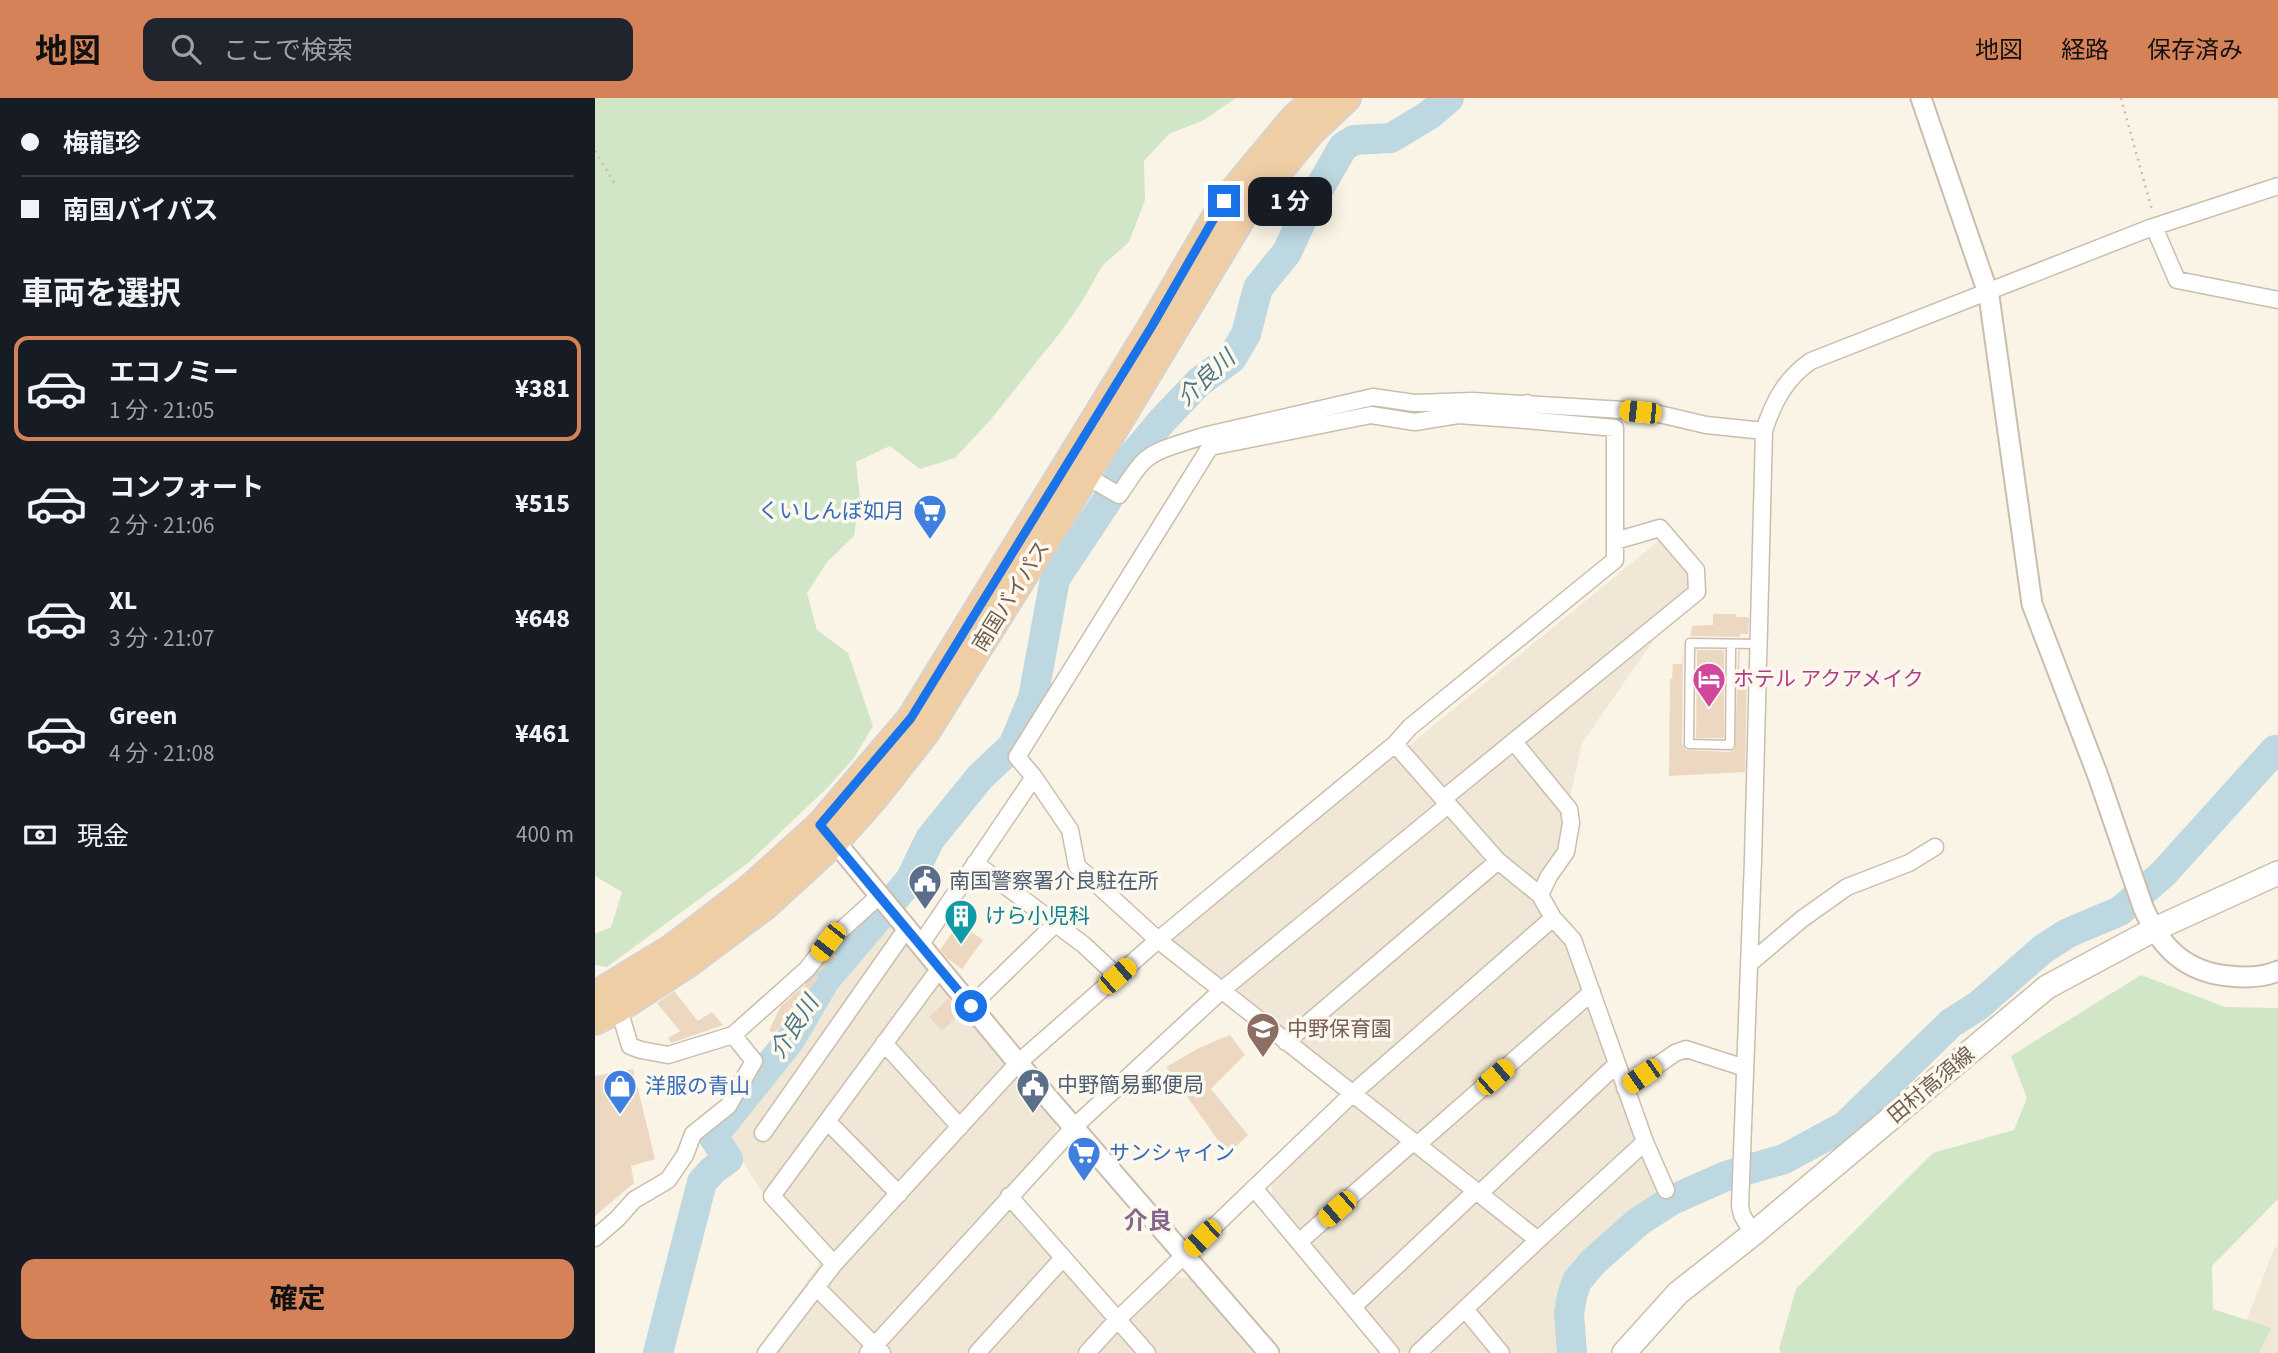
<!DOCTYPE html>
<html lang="ja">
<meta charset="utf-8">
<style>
:root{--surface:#171b24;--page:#20242c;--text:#f1f3f6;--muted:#9ea1a6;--line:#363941;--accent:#d68259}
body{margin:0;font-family:"Source Sans 3","Noto Sans JP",sans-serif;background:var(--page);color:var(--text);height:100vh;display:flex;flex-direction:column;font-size:26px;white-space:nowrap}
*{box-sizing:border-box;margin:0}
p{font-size:23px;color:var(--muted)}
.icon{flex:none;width:38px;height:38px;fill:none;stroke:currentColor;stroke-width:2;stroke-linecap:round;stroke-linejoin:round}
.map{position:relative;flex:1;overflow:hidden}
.sheet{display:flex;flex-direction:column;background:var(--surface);width:595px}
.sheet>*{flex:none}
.top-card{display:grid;align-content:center;height:154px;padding:0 21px;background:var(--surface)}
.end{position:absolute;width:32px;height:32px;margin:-16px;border:9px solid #1a73e8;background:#fff;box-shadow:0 0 0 4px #fff}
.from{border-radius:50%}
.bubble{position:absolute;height:49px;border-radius:14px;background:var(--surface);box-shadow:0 4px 18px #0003;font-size:23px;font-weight:700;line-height:49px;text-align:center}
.car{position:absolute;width:21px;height:42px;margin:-21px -10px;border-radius:9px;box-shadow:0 0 5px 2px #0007;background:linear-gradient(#f5c518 24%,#345 0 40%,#f5c518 0 76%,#345 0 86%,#f5c518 0)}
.top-card b{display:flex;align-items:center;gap:24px;height:66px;font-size:26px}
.top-card b+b{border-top:2px solid var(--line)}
.top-card i{width:18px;height:18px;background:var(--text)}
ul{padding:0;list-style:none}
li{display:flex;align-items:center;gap:21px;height:105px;margin:0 14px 10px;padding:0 7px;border:4px solid transparent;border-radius:14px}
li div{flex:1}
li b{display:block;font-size:26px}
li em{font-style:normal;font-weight:700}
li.on{border-color:var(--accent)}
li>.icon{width:63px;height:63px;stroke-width:1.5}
h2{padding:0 21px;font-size:32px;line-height:84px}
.pay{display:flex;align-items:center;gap:18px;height:77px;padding:0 21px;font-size:26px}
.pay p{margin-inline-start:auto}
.button{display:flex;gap:14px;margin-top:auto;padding:14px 21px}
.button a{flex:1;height:80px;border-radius:14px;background:var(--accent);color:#111;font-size:28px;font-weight:700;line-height:80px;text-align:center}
header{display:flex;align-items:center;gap:42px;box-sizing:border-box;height:98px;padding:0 35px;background:var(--accent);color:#111}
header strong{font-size:33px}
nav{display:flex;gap:38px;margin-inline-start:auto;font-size:24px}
.search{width:490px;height:63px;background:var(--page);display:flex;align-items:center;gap:18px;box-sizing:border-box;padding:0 24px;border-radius:14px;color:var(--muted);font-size:26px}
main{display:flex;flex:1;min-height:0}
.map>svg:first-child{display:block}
</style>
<header>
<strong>地図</strong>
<div class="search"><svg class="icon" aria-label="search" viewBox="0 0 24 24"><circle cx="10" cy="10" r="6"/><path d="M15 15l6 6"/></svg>ここで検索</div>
<nav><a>地図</a><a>経路</a><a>保存済み</a></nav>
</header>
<main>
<section class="sheet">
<div class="top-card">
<b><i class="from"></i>梅龍珍</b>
<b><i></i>南国バイパス</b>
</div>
<h2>車両を選択</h2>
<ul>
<li class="on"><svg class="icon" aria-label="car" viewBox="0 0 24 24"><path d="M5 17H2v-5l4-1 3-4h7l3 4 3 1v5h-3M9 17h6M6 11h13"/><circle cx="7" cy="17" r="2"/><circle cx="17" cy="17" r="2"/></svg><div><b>エコノミー</b><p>1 分 · 21:05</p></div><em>¥381</em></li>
<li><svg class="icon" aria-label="car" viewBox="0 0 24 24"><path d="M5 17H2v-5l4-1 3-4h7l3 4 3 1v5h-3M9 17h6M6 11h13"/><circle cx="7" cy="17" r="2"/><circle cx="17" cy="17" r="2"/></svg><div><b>コンフォート</b><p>2 分 · 21:06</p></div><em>¥515</em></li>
<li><svg class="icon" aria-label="car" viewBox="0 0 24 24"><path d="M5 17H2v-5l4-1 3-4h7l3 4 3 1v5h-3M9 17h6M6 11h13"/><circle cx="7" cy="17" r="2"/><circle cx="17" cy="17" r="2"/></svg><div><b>XL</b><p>3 分 · 21:07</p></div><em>¥648</em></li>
<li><svg class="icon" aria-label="car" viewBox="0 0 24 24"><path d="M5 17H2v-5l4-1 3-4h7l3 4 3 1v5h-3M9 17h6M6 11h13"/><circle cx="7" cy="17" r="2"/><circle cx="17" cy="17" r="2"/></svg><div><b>Green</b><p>4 分 · 21:08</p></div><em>¥461</em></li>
</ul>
<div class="pay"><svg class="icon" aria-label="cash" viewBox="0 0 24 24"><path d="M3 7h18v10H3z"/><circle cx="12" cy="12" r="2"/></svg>現金<p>400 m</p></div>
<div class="button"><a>確定</a></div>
</section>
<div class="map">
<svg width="1683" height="1255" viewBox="0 0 1683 1255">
<rect width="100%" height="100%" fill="#faf4e7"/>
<path fill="#f1e7d6" d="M 1067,440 L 1093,475 L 1093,493 L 987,645 L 954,795 L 1066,1098 L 973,1178 L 968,1217 L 969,1255 L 805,1254 L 676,1102 L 677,1085 L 769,995 L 577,842 Z
M 291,820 L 462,1024 L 460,1037 L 404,1101 L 522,1234 L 580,1179 L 594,1180 L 658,1255 L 161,1255 L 224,1167 L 224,1160 L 171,1100 L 130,1036 Z
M 1683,1148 L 1683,1255 L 1639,1255 L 1679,1151 Z"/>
<path fill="#d0e6c7" d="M 0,0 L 641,0 L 609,22 L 574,36 L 549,63 L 550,102 L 534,144 L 507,168 L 488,202 L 467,232 L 397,320 L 360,360 L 325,371 L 295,348 L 261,364 L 265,400 L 259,438 L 232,464 L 212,495 L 222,532 L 253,555 L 278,628 L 259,660 L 234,688 L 153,765 L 12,869 L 0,867 L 0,836 L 16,829 L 27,794 L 0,778 Z
M 1546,877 L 1630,909 L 1683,910 L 1683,1101 L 1617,1168 L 1618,1211 L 1676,1230 L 1664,1255 L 1186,1255 L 1184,1251 L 1201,1191 L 1338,1055 L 1419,1032 L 1432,1000 L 1416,958 Z"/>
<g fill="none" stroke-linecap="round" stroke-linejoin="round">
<path stroke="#bdd8e1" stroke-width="30" d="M 519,387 L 531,366 L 566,324 L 604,284 L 637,260 L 651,236 L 663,190 L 692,154 L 710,115 L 748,49 L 759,42 L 796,40 L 834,17 L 854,0
M 63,1255 L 107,1084 L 118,1072 L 133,1061 L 118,1038 L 195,942 L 230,882 L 315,782 L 335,741 L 385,679 L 418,648 L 438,600 L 460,481 L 513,401
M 977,1255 L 974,1216 L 977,1198 L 982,1183 L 998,1164 L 1043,1124 L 1077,1102 L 1131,1078 L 1189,1061 L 1250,1028 L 1356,925 L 1383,908 L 1448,851 L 1473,835 L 1525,813 L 1568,776 L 1680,652"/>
</g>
<path fill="#ecd7c1" d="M 1118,516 L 1141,516 L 1141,519 L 1152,519 L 1154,521 L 1153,536 L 1145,536 L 1145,539 L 1096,538 L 1097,528 L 1118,527 Z
M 1088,546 L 1087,646 L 1091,652 L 1135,654 L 1140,651 L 1143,552 L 1145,552 L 1144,568 L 1152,568 L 1150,674 L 1074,678 L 1075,581 L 1077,581 L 1078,566 L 1087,566 Z
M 1102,552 L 1129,552 L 1129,640 L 1101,640 Z
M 364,825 L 388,842 L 367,871 L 353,861 L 345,852 Z
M 238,854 L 242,858 L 221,877 L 224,879 L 179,936 L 174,932 L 186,908 L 219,879 Z
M 79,893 L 103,923 L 117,914 L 128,927 L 76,945 L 73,940 L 85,933 L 62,905 Z
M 353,901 L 366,915 L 347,933 L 334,919 Z
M 635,937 L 650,957 L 616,991 L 653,1037 L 633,1056 L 571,969 L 604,950 Z
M 38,971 L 60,1061 L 36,1068 L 39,1085 L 0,1118 L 0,978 Z"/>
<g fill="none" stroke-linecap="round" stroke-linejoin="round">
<defs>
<path id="service" d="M 1136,546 L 1135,647 L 1094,646 L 1095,545 L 1163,546"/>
<path id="minor" d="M 1559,129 L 1582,182 L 1683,202
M 931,322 L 863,317 L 820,324 L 776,317 L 615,349 L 422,659 L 439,679 L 475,732 L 482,768 L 563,842 L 943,1142
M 491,378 L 524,397 C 531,387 538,375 547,365 C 561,350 589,345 608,338 L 778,299 L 819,305 L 878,303 L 1029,312 L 1060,315 L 1111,327 L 1169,333
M 919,644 L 974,711 L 976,725 L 971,754 L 954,778 L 945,797
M 800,646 L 903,763 L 945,797 L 958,820 L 978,842 L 1050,1044 L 943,1142 L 823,1255
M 848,701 L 1102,494 L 1101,472 L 1065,430 L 1020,443
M 380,765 L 489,847 L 522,878
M 326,846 L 439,679
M 1154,866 L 1207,821 L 1252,789 L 1314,765 L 1340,749
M 22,905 L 35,948 L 46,952 L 73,957 L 138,937 L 212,871 L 233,844 L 284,798
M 376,908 L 460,826
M 691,944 L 903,763
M 289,945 L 365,1029
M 1030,990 L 1080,955 L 1091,951 L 1150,970
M 232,1023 L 304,1096
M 168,1035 L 312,830
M 1050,1044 L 1071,1092
M 822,1047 L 997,894
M 659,1090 L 796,1255
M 884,1096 L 1022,966
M 414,1098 L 552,1255
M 1158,1136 L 1147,1117 L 1145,1108 L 1158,762 L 1169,333 C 1178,304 1191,280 1216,263 L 1555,130 L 1683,88
M 0,1140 L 22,1121 L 39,1102 L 73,1082 L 90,1057 L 98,1036 L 133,1008 L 159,963 L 138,937
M 704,1144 L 818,1044
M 239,1166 L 177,1098 L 345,870
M 221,1189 L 287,1255
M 758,1209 L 881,1093
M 870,1211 L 906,1255
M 171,1255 L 239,1166 L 423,965 L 563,842 L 800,646 L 815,629 L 1020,462 L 1020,330 L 931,322 L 932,305
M 273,1255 L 479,1029 L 627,892 L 853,707
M 382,1255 L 468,1160
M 492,1255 L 522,1222 L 757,996 L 958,820"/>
<path id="tertiary" d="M 1326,0 L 1394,198 L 1437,506 L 1503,678 L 1548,809 C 1565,849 1590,874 1634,878 C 1651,880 1667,880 1683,873
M 233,735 L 423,965 L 674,1255"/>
<path id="secondary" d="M 1029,1255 L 1083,1195 L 1158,1136 L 1452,889 L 1560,831 L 1683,775"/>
<path id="trunk" d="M 0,897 L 77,850 L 153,792 L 225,727 L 316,620 L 557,228 L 630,103 L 699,20 L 721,0
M 0,923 L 23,911 L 91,867 L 170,808 L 241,743 L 280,699 L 331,634 L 491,378 L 649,116 L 716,34 L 752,0"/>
</defs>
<use href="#service" stroke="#cbbdae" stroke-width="11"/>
<use href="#minor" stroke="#cbbdae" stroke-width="19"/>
<use href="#tertiary" stroke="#cbbdae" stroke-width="23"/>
<use href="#secondary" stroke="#cdbeac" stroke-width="26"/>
<use href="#trunk" stroke="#d7d2cd" stroke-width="30"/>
<path stroke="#d1bba5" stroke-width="2.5" stroke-dasharray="2 5" stroke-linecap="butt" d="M 1526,0 L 1557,112
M 0,53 L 20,86"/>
<use href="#service" stroke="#fff" stroke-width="8"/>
<use href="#minor" stroke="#fff" stroke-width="16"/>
<use href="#tertiary" stroke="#fff" stroke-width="19"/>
<use href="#secondary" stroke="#fff" stroke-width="23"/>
<use href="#trunk" stroke="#efcea6" stroke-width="26"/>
</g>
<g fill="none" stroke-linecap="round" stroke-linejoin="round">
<path stroke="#1a73e8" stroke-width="9" d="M 376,908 L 225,727 L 316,620 L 557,228 L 629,103"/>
</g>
<defs>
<symbol id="supermarket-pin" viewBox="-11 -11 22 30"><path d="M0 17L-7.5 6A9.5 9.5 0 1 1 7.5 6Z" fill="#3f7fe0" stroke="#fdf8ed"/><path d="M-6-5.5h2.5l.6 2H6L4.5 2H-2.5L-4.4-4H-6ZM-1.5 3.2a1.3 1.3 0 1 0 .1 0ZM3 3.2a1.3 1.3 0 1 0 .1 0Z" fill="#fff"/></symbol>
<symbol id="hotel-pin" viewBox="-11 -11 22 30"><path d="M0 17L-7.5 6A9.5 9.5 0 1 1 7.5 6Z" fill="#d1479c" stroke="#fdf8ed"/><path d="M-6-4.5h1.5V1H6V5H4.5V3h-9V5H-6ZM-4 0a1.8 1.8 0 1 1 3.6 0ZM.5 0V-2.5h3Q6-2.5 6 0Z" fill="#fff"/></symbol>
<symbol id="civic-pin" viewBox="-11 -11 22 30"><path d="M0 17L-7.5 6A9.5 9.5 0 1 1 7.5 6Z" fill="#5c6f8a" stroke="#fdf8ed"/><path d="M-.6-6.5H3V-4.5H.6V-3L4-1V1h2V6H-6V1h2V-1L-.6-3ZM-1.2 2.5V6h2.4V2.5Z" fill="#fff"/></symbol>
<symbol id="building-pin" viewBox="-11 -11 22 30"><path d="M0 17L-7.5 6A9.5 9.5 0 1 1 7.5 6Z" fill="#0f9aa8" stroke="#fdf8ed"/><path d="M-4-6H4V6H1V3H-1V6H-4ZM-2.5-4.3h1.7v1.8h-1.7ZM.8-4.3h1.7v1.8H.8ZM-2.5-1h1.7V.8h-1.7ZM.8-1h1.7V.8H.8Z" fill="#fff"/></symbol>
<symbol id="school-pin" viewBox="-11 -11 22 30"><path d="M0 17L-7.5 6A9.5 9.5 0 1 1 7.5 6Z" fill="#8d6e63" stroke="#fdf8ed"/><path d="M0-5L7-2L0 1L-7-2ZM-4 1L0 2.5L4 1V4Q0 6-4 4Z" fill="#fff"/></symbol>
<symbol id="shop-pin" viewBox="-11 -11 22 30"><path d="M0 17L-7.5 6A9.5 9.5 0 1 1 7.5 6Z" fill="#3f7fe0" stroke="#fdf8ed"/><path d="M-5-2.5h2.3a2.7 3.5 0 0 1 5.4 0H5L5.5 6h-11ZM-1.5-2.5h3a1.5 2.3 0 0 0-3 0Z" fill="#fff"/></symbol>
</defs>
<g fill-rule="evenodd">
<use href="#supermarket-pin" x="316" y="394" width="38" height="52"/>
<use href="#hotel-pin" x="1095" y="562" width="38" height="52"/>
<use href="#civic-pin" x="311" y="764" width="38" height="52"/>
<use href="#building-pin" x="347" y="799" width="38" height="52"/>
<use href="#school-pin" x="649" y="912" width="38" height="52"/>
<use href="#civic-pin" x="419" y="968" width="38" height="52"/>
<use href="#shop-pin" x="6" y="969" width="38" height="52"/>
<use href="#supermarket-pin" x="470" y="1036" width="38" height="52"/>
</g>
<g text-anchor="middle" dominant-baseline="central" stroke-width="7" stroke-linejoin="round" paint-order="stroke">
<g font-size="21" fill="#366cbe" stroke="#fdf8ed" text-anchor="start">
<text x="310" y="413" text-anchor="end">くいしんぼ如月</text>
<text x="50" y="988">洋服の青山</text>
<text x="514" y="1055">サンシャイン</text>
</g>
<g font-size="21" fill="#715e4e" stroke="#fdf8ed">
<text transform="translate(416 498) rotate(-58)">南国バイパス</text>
<text transform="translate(1336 987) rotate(-40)">田村高須線</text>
</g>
<g font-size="21" fill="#b23c85" stroke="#fdf8ed" text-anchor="start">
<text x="1138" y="581">ホテル アクアメイク</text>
</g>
<g font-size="21" fill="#4e5e75" stroke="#fdf8ed" text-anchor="start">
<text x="354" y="783">南国警察署介良駐在所</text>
<text x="462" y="987">中野簡易郵便局</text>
</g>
<g font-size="21" fill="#0d838f" stroke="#fdf8ed" text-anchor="start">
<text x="390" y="818">けら小児科</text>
</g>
<g font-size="21" fill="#785e54" stroke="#fdf8ed" text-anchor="start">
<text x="692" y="931">中野保育園</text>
</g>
<g font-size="23" font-style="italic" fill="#4d7888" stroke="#fdf8ed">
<text transform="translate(611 280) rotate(-43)">介良川</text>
<text transform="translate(199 929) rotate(-57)">介良川</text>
</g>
<g font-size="24" font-weight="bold" fill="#84668c" stroke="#fdf8ed">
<text x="553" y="1123">介良</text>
</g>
</g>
</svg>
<i class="end from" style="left:376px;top:908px"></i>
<i class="end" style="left:629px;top:103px"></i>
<div class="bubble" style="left:653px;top:79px;width:84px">1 分</div>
<i class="car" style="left:1045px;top:314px;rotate:276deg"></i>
<i class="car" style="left:233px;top:844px;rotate:218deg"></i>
<i class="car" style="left:522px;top:878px;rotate:49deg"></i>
<i class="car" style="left:1047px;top:978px;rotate:235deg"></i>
<i class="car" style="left:900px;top:979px;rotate:49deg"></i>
<i class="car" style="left:742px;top:1111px;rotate:229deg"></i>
<i class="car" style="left:607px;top:1140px;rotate:226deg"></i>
</div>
</main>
